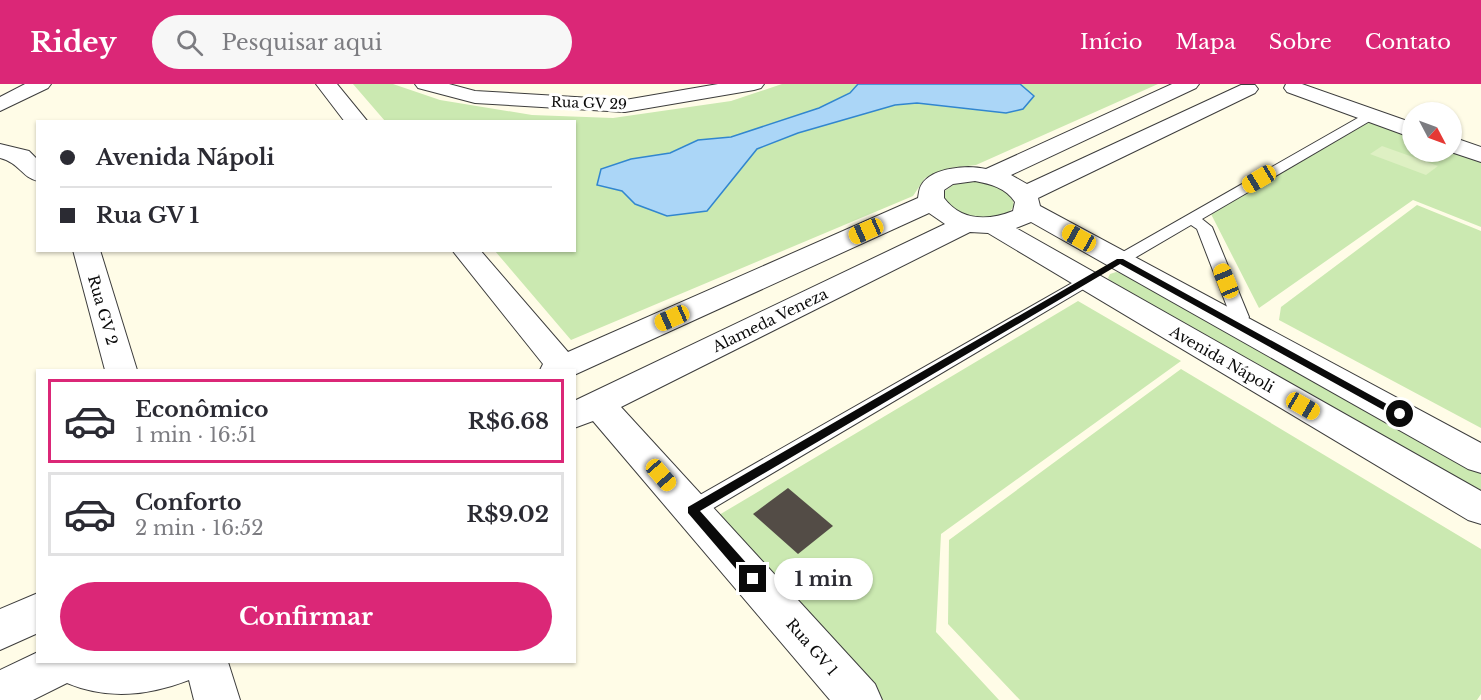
<!DOCTYPE html>
<html lang="pt">
<meta charset="utf-8">
<style>
:root{--surface:#fff;--page:#f7f7f7;--text:#2b2b33;--muted:#7c7c81;--line:#e1e1e2;--accent:#db2777}
body{margin:0;font-family:"Libre Baskerville",serif;background:var(--page);color:var(--text);height:100vh;display:flex;flex-direction:column;font-size:22px;white-space:nowrap}
*{box-sizing:border-box;margin:0}
p{font-size:20px;color:var(--muted)}
.icon{flex:none;width:33px;height:33px;fill:none;stroke:currentColor;stroke-width:2;stroke-linecap:round;stroke-linejoin:round}
.map{position:relative;flex:1;overflow:hidden}
.side{position:absolute;left:36px;top:285px;width:540px;height:294px;display:flex;flex-direction:column;background:var(--surface);border-radius:0px;box-shadow:0 2px 4px #0004}
.side>*{flex:none}
.banner{position:absolute;left:36px;top:36px;width:540px;height:132px;border-radius:0px;box-shadow:0 2px 4px #0004;display:grid;align-content:center;height:132px;padding:0 24px;background:var(--surface)}
.needle{width:39px;rotate:131deg}
.buttons{position:absolute;left:1402px;top:18px;display:grid;gap:12px}
.buttons a{display:grid;place-items:center;width:60px;height:60px;border-radius:50%;background:var(--surface);box-shadow:0 2px 4px #0004;font-size:30px}
.end{position:absolute;width:27px;height:27px;margin:-14px;border:8px solid #0a0a0a;background:#fff;box-shadow:0 0 0 3px #fff}
.from{border-radius:50%}
.bubble{position:absolute;height:42px;border-radius:21px;background:var(--surface);box-shadow:0 2px 4px #0004;font-size:20px;font-weight:700;line-height:42px;text-align:center}
.car{position:absolute;width:18px;height:36px;margin:-18px -9px;border-radius:8px;box-shadow:0 0 4px 2px #0007;background:linear-gradient(#f5c518 24%,#345 0 40%,#f5c518 0 76%,#345 0 86%,#f5c518 0)}
.banner b{display:flex;align-items:center;gap:21px;height:57px;font-size:22px}
.banner b+b{border-top:2px solid var(--line)}
.banner i{width:15px;height:15px;background:var(--text)}
ul{padding:10px 0 0;list-style:none}
li{display:flex;align-items:center;gap:18px;height:84px;margin:0 12px 9px;padding:0 12px;border:3px solid var(--line);border-radius:0px}
li div{flex:1}
li b{display:block;font-size:22px}
li em{font-style:normal;font-weight:700}
li.on{border-color:var(--accent)}
li>.icon{width:54px;height:54px;stroke-width:1.5}
.action{display:flex;gap:12px;margin-top:auto;padding:12px 24px}
.action a{flex:1;height:69px;border-radius:36px;background:var(--accent);color:#fff;font-size:24px;font-weight:700;line-height:69px;text-align:center}
header{display:flex;align-items:center;gap:36px;box-sizing:border-box;height:84px;padding:0 30px;background:var(--accent);color:#fff}
header strong{font-size:28px}
nav{display:flex;gap:33px;margin-inline-start:auto;font-size:21px}
.search{width:420px;height:54px;background:var(--page);display:flex;align-items:center;gap:15px;box-sizing:border-box;padding:0 21px;border-radius:33px;color:var(--muted);font-size:22px}
.map>svg:first-child{display:block}
</style>
<header>
<strong>Ridey</strong>
<div class="search"><svg class="icon" aria-label="search" viewBox="0 0 24 24"><circle cx="10" cy="10" r="6"/><path d="M15 15l6 6"/></svg>Pesquisar aqui</div>
<nav><a>Início</a><a>Mapa</a><a>Sobre</a><a>Contato</a></nav>
</header>
<div class="map">
<svg width="1481" height="616" viewBox="0 0 1481 616">
<rect width="100%" height="100%" fill="#fffce7"/>
<path fill="#cbe9b1" d="M 353,0 L 393,0 L 440,16 L 532,31 L 613,34 L 731,17 L 782,0 L 1158,0 L 976,81 L 950,84 L 925,94 L 913,112 L 571,256 L 495,167 L 574,166 L 574,38 L 385,37 Z
M 1369,38 L 1413,53 L 1413,68 L 1452,67 L 1481,78 L 1481,143 L 1413,116 L 1259,224 L 1211,130 Z
M 974,97 C 989,99 1011,103 1014,121 C 1006,140 971,136 956,127 C 952,125 948,121 945,118 L 945,107 L 956,99 Z
M 1417,121 L 1481,147 L 1481,344 L 1279,236 L 1281,223 Z
M 1116,188 L 1124,190 L 1481,389 L 1481,409 L 1111,198 L 1108,194 L 1110,190 Z
M 1078,217 L 1181,277 L 941,450 L 936,548 L 999,616 L 883,616 L 719,431 Z
M 1181,285 L 1481,465 L 1481,610 L 1477,616 L 1020,616 L 948,540 L 949,456 Z"/>
<path fill="#def0c3" d="M 1382,62 L 1438,82 L 1426,91 L 1370,70 Z"/>
<path fill="#abd6f7" stroke="#3186cf" stroke-width="1.5" d="M 858,0 L 1020,0 L 1034,12 L 1023,25 L 1006,29 L 917,19 L 895,21 L 798,49 L 757,65 L 707,127 L 667,132 L 635,120 L 622,107 L 597,101 L 601,85 L 631,75 L 670,69 L 698,56 L 731,53 L 819,24 L 850,9 Z"/>
<path fill="#534c46" d="M 788,404 L 833,442 L 798,470 L 753,430 Z"/>
<g fill="none" stroke-linecap="round" stroke-linejoin="round">
<defs>
<path id="lane" d="M 1370,27 L 1376,31 L 1375,34 L 1202,135 L 1212,143 L 1249,233 L 1243,245 L 1231,245 L 1228,241 L 1231,233 L 1197,145 L 1191,141 L 1126,179 L 1120,181 L 1112,176 L 1114,173 Z
M 1086,191 L 1092,192 L 1094,196 L 1092,200 L 700,432 L 692,435 L 684,432 L 681,426 L 684,420 Z"/>
<path id="street" d="M 25,0 L 51,0 L 48,4 L 0,27 L 0,13 Z
M 316,0 L 337,0 L 368,38 L 345,38 Z
M 415,0 L 449,0 L 475,7 L 625,16 L 718,0 L 764,0 L 761,4 L 754,6 L 625,28 L 475,19 L 418,4 Z
M 1172,0 L 1199,0 L 1196,4 L 1011,91 L 1027,100 L 1241,1 L 1255,1 L 1258,5 L 1255,9 L 1038,114 L 1040,122 L 1481,359 L 1481,389 L 1468,385 L 1031,138 L 1016,144 L 1481,407 L 1481,440 L 1468,436 L 988,149 L 970,148 L 621,323 L 875,600 L 882,616 L 830,616 L 593,337 L 574,344 L 574,317 L 945,140 L 929,129 L 574,291 L 574,286 L 540,286 L 543,280 L 452,166 L 480,166 L 568,268 L 918,114 C 919,109 919,104 922,100 C 933,83 968,81 986,85 ZM 975,97 C 991,100 1006,104 1015,118 L 1013,127 C 988,137 961,137 944,114 L 944,106 L 953,100 Z
M 1286,0 L 1302,0 L 1413,39 L 1413,54 L 1287,8 L 1284,4 Z
M 1452,53 L 1481,63 L 1481,78 L 1451,68 Z
M 0,60 L 29,67 L 38,76 L 38,97 C 21,93 20,79 0,74 Z
M 73,166 L 100,166 L 137,286 L 105,286 Z
M 38,509 L 38,549 L 0,566 L 0,525 Z
M 38,568 L 38,578 L 228,578 L 240,616 L 194,616 L 189,596 C 147,612 108,616 67,599 L 33,616 L 0,616 L 0,586 Z"/>
</defs>
<use href="#lane" stroke="#3d3d3d" stroke-width="2"/>
<use href="#street" stroke="#3d3d3d" stroke-width="2"/>
<use href="#lane" fill="#fff" fill-rule="evenodd"/>
<use href="#street" fill="#fff" fill-rule="evenodd"/>
</g>
<path fill="#0a0a0a" d="M 1117,175 L 1123,175 L 1405,330 L 1400,334 L 1396,333 L 1120,180 L 700,427 L 757,491 L 757,499 L 748,499 L 688,429 L 688,423 Z"/>
<g text-anchor="middle" dominant-baseline="central" stroke-width="6" stroke-linejoin="round" paint-order="stroke">
<g font-size="14" fill="#0a0a0a" stroke="#fff">
<text transform="translate(589 19) rotate(2)">Rua GV 29</text>
</g>
<g font-size="15" fill="#0a0a0a" stroke="#fff">
<text transform="translate(103 226) rotate(74)">Rua GV 2</text>
<text transform="translate(770 236) rotate(-26)">Alameda Veneza</text>
<text transform="translate(1222 275) rotate(30)">Avenida Nápoli</text>
<text transform="translate(812 563) rotate(49)">Rua GV 1</text>
</g>
</g>
</svg>
<div class="buttons">
<a><svg class="needle" viewBox="-14 -14 28 28"><path d="M0-13l5 13h-10z" fill="#e53935"/><path d="M0 13l5-13h-10z" fill="#7c7c81"/></svg></a>
</div>
<i class="end from" style="left:1400px;top:330px"></i>
<i class="end" style="left:753px;top:495px"></i>
<div class="bubble" style="left:774px;top:474px;width:99px">1 min</div>
<i class="car" style="left:1259px;top:95px;rotate:239deg"></i>
<i class="car" style="left:866px;top:147px;rotate:246deg"></i>
<i class="car" style="left:1079px;top:154px;rotate:299deg"></i>
<i class="car" style="left:1226px;top:197px;rotate:338deg"></i>
<i class="car" style="left:672px;top:234px;rotate:246deg"></i>
<i class="car" style="left:1303px;top:322px;rotate:120deg"></i>
<i class="car" style="left:661px;top:391px;rotate:139deg"></i>
<div class="banner">
<b><i class="from"></i>Avenida Nápoli</b>
<b><i></i>Rua GV 1</b>
</div>
<section class="side">
<ul>
<li class="on"><svg class="icon" aria-label="car" viewBox="0 0 24 24"><path d="M5 17H2v-5l4-1 3-4h7l3 4 3 1v5h-3M9 17h6M6 11h13"/><circle cx="7" cy="17" r="2"/><circle cx="17" cy="17" r="2"/></svg><div><b>Econômico</b><p>1 min · 16:51</p></div><em>R$6.68</em></li>
<li><svg class="icon" aria-label="car" viewBox="0 0 24 24"><path d="M5 17H2v-5l4-1 3-4h7l3 4 3 1v5h-3M9 17h6M6 11h13"/><circle cx="7" cy="17" r="2"/><circle cx="17" cy="17" r="2"/></svg><div><b>Conforto</b><p>2 min · 16:52</p></div><em>R$9.02</em></li>
</ul>
<div class="action"><a>Confirmar</a></div>
</section>
</div>
